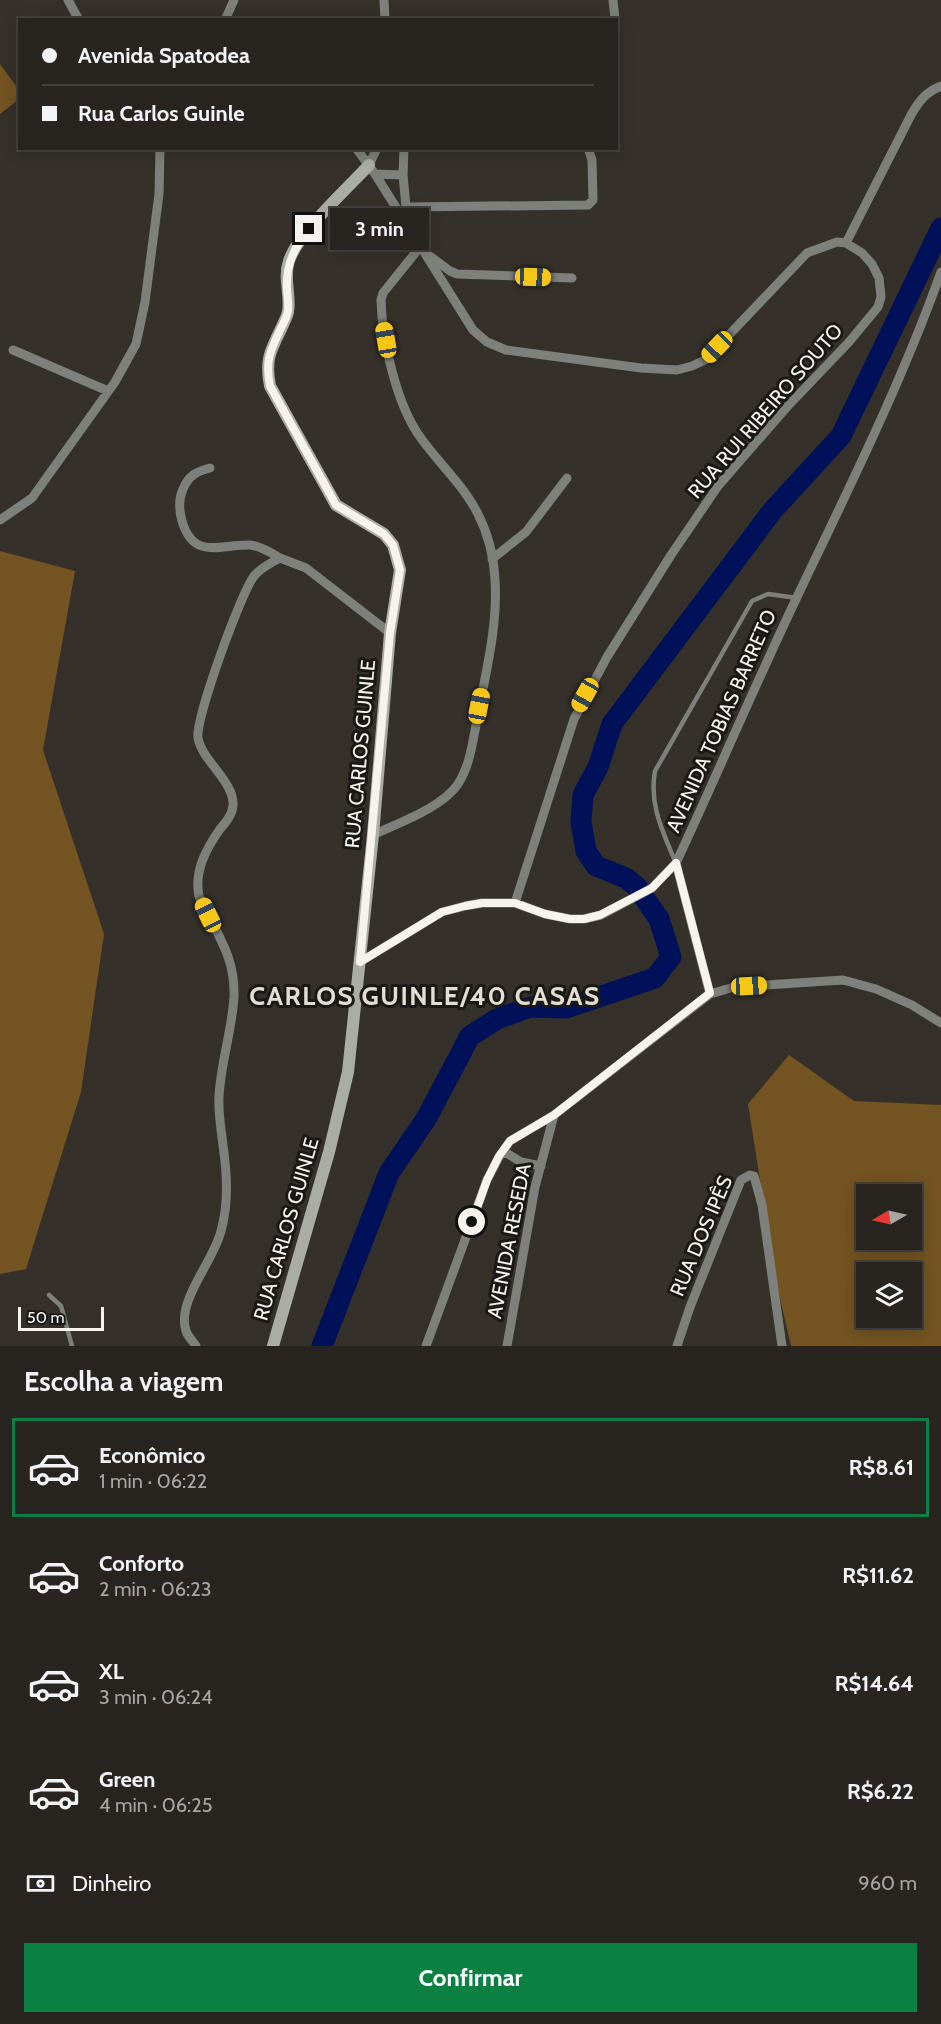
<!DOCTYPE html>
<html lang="pt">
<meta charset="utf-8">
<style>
:root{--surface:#282520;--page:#34312d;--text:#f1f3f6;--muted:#a5a5a5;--line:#44423e;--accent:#0b8043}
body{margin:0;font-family:Cabin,sans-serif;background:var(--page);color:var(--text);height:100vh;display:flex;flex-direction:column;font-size:22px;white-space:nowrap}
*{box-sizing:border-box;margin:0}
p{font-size:20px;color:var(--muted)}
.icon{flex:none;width:33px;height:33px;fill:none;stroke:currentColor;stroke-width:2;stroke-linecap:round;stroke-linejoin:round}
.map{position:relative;height:1346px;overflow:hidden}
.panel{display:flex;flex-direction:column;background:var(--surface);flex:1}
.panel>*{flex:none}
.guide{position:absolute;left:18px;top:18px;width:600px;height:132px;border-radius:0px;box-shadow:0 3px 15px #0003,0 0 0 2px var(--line);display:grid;align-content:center;height:132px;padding:0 24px;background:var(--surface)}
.needle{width:39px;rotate:261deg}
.buttons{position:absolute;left:856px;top:1184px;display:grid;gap:12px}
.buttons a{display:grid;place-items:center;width:66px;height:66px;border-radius:0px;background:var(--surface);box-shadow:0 3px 15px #0003,0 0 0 2px var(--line);font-size:30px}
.scale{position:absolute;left:18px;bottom:15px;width:86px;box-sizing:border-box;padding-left:6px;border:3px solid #f6f3ee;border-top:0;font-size:16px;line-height:21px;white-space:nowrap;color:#f6f3ee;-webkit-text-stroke:4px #1b1916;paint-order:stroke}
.end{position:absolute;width:27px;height:27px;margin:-14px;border:8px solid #f6f3ee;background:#111;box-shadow:0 0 0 3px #111}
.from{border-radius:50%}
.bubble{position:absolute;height:42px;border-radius:0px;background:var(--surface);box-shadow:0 3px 15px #0003,0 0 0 2px var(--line);font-size:20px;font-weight:800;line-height:42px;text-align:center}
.car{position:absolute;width:18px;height:36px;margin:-18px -9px;border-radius:8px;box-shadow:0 0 4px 2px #0007;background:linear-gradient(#f5c518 24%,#345 0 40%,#f5c518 0 76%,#345 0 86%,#f5c518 0)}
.guide b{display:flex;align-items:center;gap:21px;height:57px;font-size:22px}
.guide b+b{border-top:2px solid var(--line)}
.guide i{width:15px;height:15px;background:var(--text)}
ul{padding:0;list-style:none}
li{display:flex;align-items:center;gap:18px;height:99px;margin:0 12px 9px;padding:0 12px;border:3px solid transparent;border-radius:0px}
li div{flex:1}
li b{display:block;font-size:22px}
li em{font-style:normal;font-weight:800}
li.on{border-color:var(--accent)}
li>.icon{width:54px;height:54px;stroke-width:1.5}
h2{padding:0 24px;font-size:27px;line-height:72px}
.pay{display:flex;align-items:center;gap:15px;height:66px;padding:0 24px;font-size:22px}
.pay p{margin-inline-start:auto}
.action{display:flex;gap:12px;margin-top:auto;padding:12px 24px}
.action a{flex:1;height:69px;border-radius:0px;background:var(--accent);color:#fff;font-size:24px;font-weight:800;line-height:69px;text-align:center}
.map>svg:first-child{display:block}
</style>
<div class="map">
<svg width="941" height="1346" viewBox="0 0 941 1346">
<rect width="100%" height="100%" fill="#35312a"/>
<path fill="#735422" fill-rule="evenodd" d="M 0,64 L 19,90 L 19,99 L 0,114 Z
M 0,551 L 75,571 L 43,750 L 104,934 L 81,1092 L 26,1269 L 0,1274 Z
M 789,1055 L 854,1101 L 941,1105 L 941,1346 L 791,1346 L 776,1281 L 748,1104 ZM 867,1194 L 912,1194 L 912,1239 L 867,1239 ZM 867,1272 L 912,1272 L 912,1317 L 867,1317 Z"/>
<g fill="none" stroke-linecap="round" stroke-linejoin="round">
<path stroke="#001159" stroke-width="21" d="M 322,1346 L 389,1173 L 426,1119 L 470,1036 L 497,1019 L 530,1007 L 566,1008 L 655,978 L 671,957 L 659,919 L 637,887 L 626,878 L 596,866 L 586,851 L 581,822 L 583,795 L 598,767 L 612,724 L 773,510 L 841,436 L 941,228"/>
<path stroke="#7e807c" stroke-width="4.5" d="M 675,861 C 662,830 649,804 655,771 L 752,601 L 768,594 L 797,598
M 49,1295 L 61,1306 L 72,1346"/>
<path stroke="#7e807c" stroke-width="9" d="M 68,0 L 79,20
M 384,0 L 385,20
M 613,0 L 615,20
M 225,20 L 234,0
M 356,148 L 375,174 L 473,330 L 487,342 L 506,350 L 641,368 L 677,370 L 692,366 L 705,360 L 807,253 L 837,242 L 846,243 L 862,253 L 872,264 L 879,278 L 881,297 L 878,307 L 849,342 L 786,408 L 718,486 L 671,555 L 607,657 L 574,719 L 515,903
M 404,148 L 403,175 L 406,207 L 588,205 L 593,200 L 592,160 L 588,148
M 369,165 L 377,148
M 375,174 L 403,175
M 846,243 L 911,115 C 919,101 926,92 941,86
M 427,254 L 450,271 L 457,274 L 572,278
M 13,350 L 108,391
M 210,468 C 196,472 189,475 183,489 C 178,500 179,510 182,521 C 194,561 220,544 250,545 C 261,546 271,553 280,558
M 0,520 L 32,498 L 115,382 L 136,344 L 145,302 L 159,194 L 160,148
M 492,559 L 526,532 L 567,478
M 373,835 C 398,823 442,808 458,784 C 471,764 473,738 478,715 C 486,671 498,625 495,580 C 494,558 488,534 478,514 C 463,484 437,462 418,434 C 396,401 382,340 381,300 L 383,293 L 420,247
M 676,863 L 710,994
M 360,962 L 442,912 L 465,906 L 482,903 L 515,903 L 545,914 L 570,919 L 584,919 L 601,915 L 652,888 L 676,863 C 717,775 755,685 797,597 C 848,490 901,384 941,272
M 503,1151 L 521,1162 L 541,1166
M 196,1346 C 193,1341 188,1337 186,1331 C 176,1301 214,1261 221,1231 C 229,1202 227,1174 223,1145 C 221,1128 218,1113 219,1096 C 221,1062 232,1030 234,997 C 235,966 225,947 211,920 C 207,913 201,904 199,896 C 194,871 206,849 220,829 C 226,822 232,815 233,806 C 235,782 202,761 198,738 C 195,719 241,593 254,576 C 261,568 270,563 280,558 L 306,568 L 390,633
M 426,1346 L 487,1180 L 499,1157 L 510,1141 L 554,1115
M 507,1346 L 535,1187 L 554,1115 L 710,994 L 734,987 L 843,980 L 876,989 L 912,1005 L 941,1023
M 677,1346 L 690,1307 L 741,1180 L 750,1175 L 754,1176 L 762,1205 L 782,1346"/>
<path stroke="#aaaca6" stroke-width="12" d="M 273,1346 L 329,1152 L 348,1072 L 373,835 L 390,633 L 400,570 L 393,545 L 384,534 L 336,505 L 270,386 C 265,361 270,351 281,329 C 283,324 287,317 288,312 C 291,295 283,278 289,261 C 298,233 347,189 369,165"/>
</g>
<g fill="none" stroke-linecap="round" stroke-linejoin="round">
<path stroke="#f6f3ee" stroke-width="8" d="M 309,229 C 294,248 286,264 287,288 C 287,295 289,304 288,311 C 287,317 283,324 281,328 C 270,351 265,361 270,386 L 336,505 L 384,534 L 393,545 L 400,570 L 390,633 L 360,962 L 442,912 L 465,906 L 482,903 L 515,903 L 545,914 L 570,919 L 584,919 L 600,915 L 652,888 L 676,863 L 710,993 L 554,1115 L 510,1141 L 499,1156 L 487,1180 L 472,1222"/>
</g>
<g text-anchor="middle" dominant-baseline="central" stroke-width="6" stroke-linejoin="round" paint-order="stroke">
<g font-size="20" fill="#f6f3ee" stroke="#1b1916">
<text transform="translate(765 411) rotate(-49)">RUA RUI RIBEIRO SOUTO</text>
<text transform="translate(721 721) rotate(-66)">AVENIDA TOBIAS BARRETO</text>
<text transform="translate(360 754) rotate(-85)">RUA CARLOS GUINLE</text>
<text transform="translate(286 1229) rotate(-74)">RUA CARLOS GUINLE</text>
<text transform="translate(701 1236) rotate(-67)">RUA DOS IPÊS</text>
<text transform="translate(509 1241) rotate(-79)">AVENIDA RESEDA</text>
</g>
<g font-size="26" font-weight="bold" letter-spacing="1.5" fill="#e3ddd4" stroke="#1b1916">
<text x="425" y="996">CARLOS GUINLE/40 CASAS</text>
</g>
</g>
</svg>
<div class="buttons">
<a><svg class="needle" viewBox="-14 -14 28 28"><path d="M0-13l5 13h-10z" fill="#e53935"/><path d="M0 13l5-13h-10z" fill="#a5a5a5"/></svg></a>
<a><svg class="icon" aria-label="layers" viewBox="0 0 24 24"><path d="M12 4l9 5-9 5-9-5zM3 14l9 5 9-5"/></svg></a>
</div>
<div class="scale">50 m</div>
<i class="end from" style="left:472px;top:1222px"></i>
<i class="end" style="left:309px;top:229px"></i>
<div class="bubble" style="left:330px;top:208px;width:99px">3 min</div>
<i class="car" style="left:533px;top:277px;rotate:92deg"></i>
<i class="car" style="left:386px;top:340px;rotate:350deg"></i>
<i class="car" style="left:717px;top:347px;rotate:224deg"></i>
<i class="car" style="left:585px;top:695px;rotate:209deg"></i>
<i class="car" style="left:479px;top:706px;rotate:11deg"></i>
<i class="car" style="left:208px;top:915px;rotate:334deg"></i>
<i class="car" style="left:749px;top:986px;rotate:87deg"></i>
<div class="guide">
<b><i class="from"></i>Avenida Spatodea</b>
<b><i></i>Rua Carlos Guinle</b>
</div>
</div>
<section class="panel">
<h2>Escolha a viagem</h2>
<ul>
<li class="on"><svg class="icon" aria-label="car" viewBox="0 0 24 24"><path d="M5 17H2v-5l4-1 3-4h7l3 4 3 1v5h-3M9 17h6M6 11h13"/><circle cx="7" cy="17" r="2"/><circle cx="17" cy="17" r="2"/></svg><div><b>Econômico</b><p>1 min · 06:22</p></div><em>R$8.61</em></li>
<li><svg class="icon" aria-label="car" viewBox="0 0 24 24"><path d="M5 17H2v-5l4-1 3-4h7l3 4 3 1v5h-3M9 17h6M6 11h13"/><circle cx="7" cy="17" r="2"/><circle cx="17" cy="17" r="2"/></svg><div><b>Conforto</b><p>2 min · 06:23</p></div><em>R$11.62</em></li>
<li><svg class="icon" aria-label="car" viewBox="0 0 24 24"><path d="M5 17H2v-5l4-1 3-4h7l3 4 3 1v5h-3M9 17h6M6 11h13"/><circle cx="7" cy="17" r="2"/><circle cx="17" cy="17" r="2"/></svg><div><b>XL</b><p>3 min · 06:24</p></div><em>R$14.64</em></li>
<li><svg class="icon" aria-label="car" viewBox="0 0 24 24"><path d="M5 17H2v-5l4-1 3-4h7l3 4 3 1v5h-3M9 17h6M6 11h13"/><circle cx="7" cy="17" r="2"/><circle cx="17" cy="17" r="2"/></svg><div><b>Green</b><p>4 min · 06:25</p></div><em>R$6.22</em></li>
</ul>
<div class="pay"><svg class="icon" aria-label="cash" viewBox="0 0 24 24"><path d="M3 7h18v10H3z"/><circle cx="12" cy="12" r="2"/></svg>Dinheiro<p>960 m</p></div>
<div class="action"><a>Confirmar</a></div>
</section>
